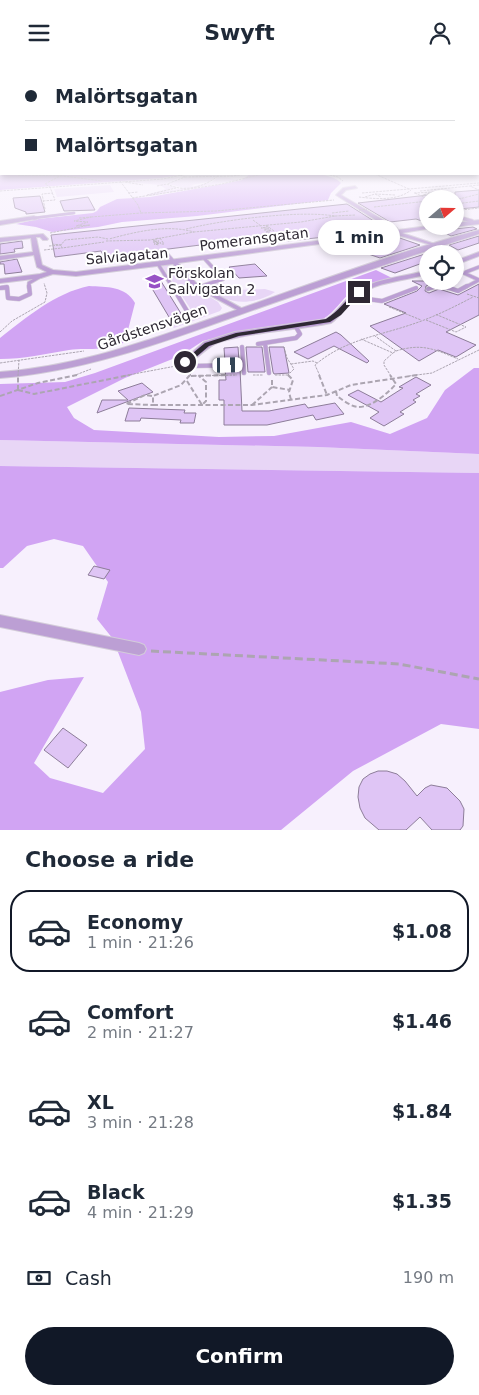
<!DOCTYPE html>
<meta charset="utf-8">
<style>
:root{--surface:#fff;--page:#f6f6f7;--text:#1f2937;--muted:#747a83;--line:#e0e1e3;--accent:#111827}
body{margin:0;font-family:"DejaVu Sans",sans-serif;background:var(--page);color:var(--text);height:100vh;display:flex;flex-direction:column;font-size:19px;white-space:nowrap}
*{box-sizing:border-box;margin:0}
p{font-size:16px;color:var(--muted)}
.icon{flex:none;width:28px;height:28px;fill:none;stroke:currentColor;stroke-width:2;stroke-linecap:round;stroke-linejoin:round}
.map{position:relative;height:765px;overflow:hidden}
.side{display:flex;flex-direction:column;background:var(--surface);flex:1}
.side>*{flex:none}
.banner{position:absolute;left:0px;top:0px;width:480px;height:110px;box-shadow:0 2px 8px #0003;display:grid;align-content:center;height:110px;padding:0 25px;background:var(--surface)}
.needle{width:32px;rotate:70deg}
.controls{position:absolute;left:419px;top:125px;display:grid;gap:10px}
.controls a{display:grid;place-items:center;width:45px;height:45px;border-radius:50%;background:var(--surface);box-shadow:0 2px 8px #0003;font-size:25px}
.end{position:absolute;width:22px;height:22px;margin:-11px;border:6px solid #2e2833;background:#fff;box-shadow:0 0 0 2px #fff}
.from{border-radius:50%}
.bubble{position:absolute;height:35px;border-radius:18px;background:var(--surface);box-shadow:0 2px 8px #0003;font-size:16px;font-weight:600;line-height:35px;text-align:center}
.car{position:absolute;width:15px;height:30px;margin:-15px -8px;border-radius:6px;box-shadow:0 0 4px 1px #0007;background:linear-gradient(#fff 24%,#345 0 40%,#fff 0 76%,#345 0 86%,#fff 0)}
.banner b{display:flex;align-items:center;gap:18px;height:48px;font-size:19px}
.banner b+b{border-top:1px solid var(--line)}
.banner i{width:12px;height:12px;background:var(--text)}
ul{padding:0;list-style:none}
li{display:flex;align-items:center;gap:15px;height:82px;margin:0 10px 8px;padding:0 15px;border:2px solid transparent;border-radius:20px}
li div{flex:1}
li b{display:block;font-size:19px}
li em{font-style:normal;font-weight:600}
li.selected{border-color:var(--accent)}
li>.icon{width:45px;height:45px;stroke-width:1.5}
h2{padding:0 25px;font-size:22px;line-height:60px}
.pay{display:flex;align-items:center;gap:12px;height:55px;padding:0 25px;font-size:19px}
.pay p{margin-inline-start:auto}
.cta{display:flex;gap:10px;margin-top:auto;padding:10px 25px}
.cta a{flex:1;height:58px;border-radius:30px;background:var(--accent);color:#fff;font-size:20px;font-weight:600;line-height:58px;text-align:center}
header{display:flex;justify-content:space-between;align-items:center;height:65px;padding:0 25px;background:var(--surface);font-size:22px;font-weight:600}
.map>svg:first-child{display:block}
</style>
<header><svg class="icon" aria-label="menu" viewBox="0 0 24 24"><path d="M4 6h16M4 12h16M4 18h16"/></svg>Swyft<svg class="icon" aria-label="person" viewBox="0 0 24 24"><circle cx="12" cy="8" r="4"/><path d="M4 21q1-7 8-7t8 7"/></svg></header>
<div class="map">
<svg width="479" height="765" viewBox="0 0 479 765">
<rect width="100%" height="100%" fill="#f7f0fd"/>
<path fill="#e8d6f6" d="M 189,109 L 243,109 L 234,110 L 209,109 L 217,111 L 208,117 L 191,120 L 194,121 L 187,123 L 212,117 L 219,111 L 239,115 L 151,131 L 147,130 L 166,124 L 160,120 L 128,117 L 180,112 L 165,119 L 175,123 L 163,126 L 166,126 L 185,123 L 168,119 L 171,117 L 201,109 L 185,110 Z
M 110,120 L 114,127 L 57,132 L 54,124 Z
M 168,200 L 172,202 L 196,223 L 218,237 L 222,243 L 220,246 L 174,263 L 167,256 L 185,250 L 190,246 L 190,243 L 162,201 Z
M 218,217 L 225,218 L 221,220 L 236,225 L 265,224 L 275,227 C 256,240 226,241 209,223 L 211,219 Z
M 0,375 L 318,382 L 479,389 L 479,408 L 0,401 Z"/>
<path fill="#d1a4f3" d="M 4,109 L 183,109 L 162,113 L 0,125 L 0,111 Z
M 250,109 C 270,109 328,103 341,118 L 331,128 L 328,135 L 197,151 L 122,157 L 98,162 L 52,167 L 36,162 L 16,159 L 38,154 L 93,148 L 97,146 L 100,142 L 117,134 L 150,132 L 228,118 L 242,115 Z
M 376,205 L 392,213 C 378,216 363,219 351,227 C 340,236 336,246 323,254 L 252,264 L 203,276 L 180,291 L 125,313 L 67,342 L 74,353 L 94,365 L 219,372 L 274,371 L 351,357 L 390,369 L 427,353 L 445,325 L 474,303 L 479,303 L 479,389 L 318,382 L 0,375 L 0,319 L 65,317 L 95,308 Z
M 89,221 C 106,222 126,221 135,238 L 128,265 L 129,274 C 112,288 90,282 69,285 C 46,289 23,294 0,294 L 0,273 C 27,252 55,228 89,221 Z
M 0,401 L 479,408 L 479,664 L 441,659 L 353,706 L 281,765 L 0,765 L 0,627 L 48,615 L 84,612 L 34,698 L 50,713 L 103,728 L 145,684 L 141,647 L 113,574 L 97,554 L 108,517 L 83,481 L 54,474 L 27,481 L 3,503 L 0,503 Z"/>
<path fill="#dfc5f5" stroke="#8d7d99" d="M 479,125 L 479,142 L 460,144 L 455,142 L 455,127 Z
M 428,130 L 428,158 L 416,154 L 390,157 L 358,138 Z
M 40,131 L 45,147 L 26,149 L 26,147 L 15,143 L 13,133 Z
M 88,132 L 95,145 L 64,146 L 60,136 Z
M 347,139 L 377,158 L 362,160 L 379,166 L 288,176 L 281,170 L 104,192 L 101,186 L 55,192 L 51,170 Z
M 452,161 L 455,164 L 473,162 L 477,164 L 451,171 L 438,164 Z
M 394,171 L 420,180 L 380,193 L 348,182 L 342,178 Z
M 479,171 L 479,178 L 458,185 L 449,180 Z
M 22,176 L 23,183 L 14,184 L 15,187 L 0,189 L 0,179 Z
M 428,188 L 428,196 L 395,208 L 381,203 Z
M 17,194 L 22,207 L 5,209 L 4,199 L 0,199 L 0,197 Z
M 255,199 L 267,211 L 239,213 L 229,202 Z
M 159,213 L 182,250 L 169,252 L 147,215 Z
M 412,216 L 439,216 L 426,221 L 425,226 L 429,228 L 439,224 L 458,230 L 479,219 L 479,250 L 446,267 L 476,280 L 456,292 L 438,285 L 419,296 L 370,261 L 406,248 L 384,239 L 417,226 L 422,221 Z
M 336,267 L 341,270 L 369,296 L 367,298 L 334,281 L 308,294 L 294,287 Z
M 238,282 L 239,296 L 225,297 L 224,283 Z
M 246,282 L 262,282 L 265,307 L 248,307 Z
M 269,282 L 284,282 L 289,308 L 274,309 L 273,307 Z
M 225,304 L 240,304 L 242,346 L 269,346 L 305,339 L 308,343 L 335,338 L 344,349 L 316,355 L 313,350 L 267,360 L 224,360 L 224,335 L 219,335 L 219,315 L 226,315 Z
M 416,312 L 431,320 L 416,329 L 420,331 L 413,335 L 416,337 L 400,347 L 404,349 L 384,361 L 370,353 L 379,347 L 348,330 L 358,325 L 381,337 L 403,323 L 399,322 Z
M 142,318 L 153,327 L 97,348 L 102,335 L 128,335 L 118,326 Z
M 129,343 L 185,345 L 184,348 L 196,348 L 194,358 L 180,358 L 181,355 L 141,353 L 140,356 L 125,356 Z
M 94,501 L 110,505 L 104,514 L 88,510 Z
M 63,663 L 87,680 L 68,703 L 44,685 Z
M 378,706 L 387,706 L 397,709 L 405,716 L 417,731 L 425,723 L 431,720 L 447,723 L 460,736 L 464,744 L 463,761 L 460,765 L 432,765 L 420,752 L 406,765 L 379,765 L 365,753 L 360,743 L 358,732 L 359,722 L 363,714 L 370,709 Z"/>
<g fill="none" stroke-linecap="round" stroke-linejoin="round">
<defs>
<path id="service-far2" d="M 455,151 L 465,154
M 34,153 L 74,148"/>
<path id="service-far1" d="M 34,153 L 36,153
M 461,153 L 472,156 L 470,158
M 167,189 L 174,197
M 158,199 L 173,223
M 455,204 L 479,215
M 466,207 L 479,202
M 455,213 L 459,211
M 447,216 L 439,220 L 448,223
M 199,222 L 223,214 L 204,193
M 2,223 L 7,223
M 29,223 L 29,218 L 41,211
M 432,223 L 439,220
M 464,223 L 479,215"/>
<path id="service" d="M 172,221 L 187,246
M 444,221 L 458,226 L 467,221
M 0,223 L 7,222 L 8,233 L 19,234 L 30,229 L 29,221
M 428,224 L 435,221
M 353,232 L 382,236 L 416,223
M 265,278 L 269,308
M 258,279 L 296,273 L 300,269 L 296,262
M 242,282 L 244,308
M 185,297 L 191,301 L 243,300"/>
<path id="minor" d="M 355,121 L 357,123 L 346,125 L 341,130 L 397,163 L 398,165 L 428,161 L 444,161 L 402,168 L 435,179 L 435,181 L 394,169 L 178,198 L 197,219 L 243,244 L 245,245 L 241,247 L 193,221 L 173,199 L 76,211 L 53,209 L 41,213 L 0,218 L 0,214 L 40,209 L 47,207 L 37,202 L 34,190 L 0,195 L 0,191 L 33,187 L 31,173 L 0,177 L 0,173 L 43,169 L 48,174 L 47,175 L 43,175 L 40,172 L 36,172 L 42,200 L 53,205 L 76,207 L 393,166 L 336,130 L 343,123 Z
M 34,151 L 36,154 L 0,160 L 0,156 Z
M 479,155 L 479,159 L 455,162 L 454,161 L 455,158 Z
M 479,187 L 479,191 L 455,200 L 455,196 Z
M 428,205 L 428,209 C 405,216 379,216 359,230 C 348,238 342,250 331,258 C 293,266 254,266 217,278 C 206,282 192,300 182,299 L 181,297 L 204,277 L 235,267 L 326,254 C 338,247 344,234 355,227 C 376,213 404,212 428,205 Z
M 0,550 L 139,578 L 144,580 L 146,584 L 144,588 L 139,590 L 0,562 Z"/>
<path id="tertiary" d="M 479,165 L 479,169 C 404,193 330,218 256,244 C 171,274 90,306 0,313 L 0,307 C 79,301 142,277 216,252 C 303,222 390,189 479,165 Z"/>
</defs>
<use href="#service-far2" stroke="#d3ccd9" stroke-width="3"/>
<use href="#service-far1" stroke="#d3ccd9" stroke-width="4.5"/>
<use href="#service" stroke="#d3ccd9" stroke-width="5"/>
<use href="#minor" stroke="#d3ccd9" stroke-width="2"/>
<use href="#tertiary" stroke="#d3ccd9" stroke-width="2"/>
<path stroke="#aca5b1" stroke-width="1" stroke-dasharray="2.5 1" stroke-linecap="butt" d="M 25,109 L 18,110 L 63,111 L 102,116
M 326,109 L 338,112 L 343,116
M 375,109 L 409,124
M 180,110 L 185,112 L 167,119 C 184,128 205,122 219,110
M 185,112 L 233,111 L 246,109
M 120,116 L 138,140 L 141,148 L 216,146 L 334,135
M 125,117 L 143,120
M 479,120 L 470,121 L 479,125
M 157,121 L 167,119
M 0,126 L 163,114 L 186,109
M 420,126 L 470,121
M 128,128 L 138,127
M 362,128 L 479,118
M 414,128 L 434,127 L 423,130 L 443,131 L 430,134
M 415,128 L 428,134
M 375,129 L 395,130
M 147,130 L 176,123
M 359,132 C 375,134 398,136 411,125
M 365,132 L 375,129 L 381,132
M 132,133 L 222,119 L 262,109
M 455,135 L 479,129
M 43,136 L 55,135 L 50,122 L 45,119 L 60,111
M 455,139 L 479,136
M 374,142 L 428,136
M 45,144 L 42,129 L 53,128
M 461,145 L 479,143
M 332,148 L 349,146
M 335,151 L 355,150
M 91,152 L 141,148
M 253,155 L 261,161
M 186,164 C 223,155 298,145 335,151 L 301,157 L 194,167
M 274,166 L 266,160 L 267,162 L 261,163 L 269,163 L 264,165 L 271,165 L 266,167 L 271,167 L 280,175
M 50,168 L 90,160 L 76,161 L 88,157 L 74,156 L 91,152 L 79,153
M 158,173 L 153,176 L 159,176 L 153,177 L 161,178 L 154,179 L 159,180
M 160,173 L 164,179 L 161,179
M 106,176 L 150,175 L 194,167 C 167,159 135,167 109,174
M 52,179 L 61,180 L 62,183 L 104,177
M 49,181 L 61,180 L 65,175 L 98,172 L 108,174
M 44,185 L 62,183
M 467,229 L 479,233
M 389,242 L 421,255
M 426,255 L 456,267 L 466,262 L 435,249
M 0,267 L 12,256 L 45,237 L 47,228 L 44,218
M 361,274 L 393,288 L 396,286 L 375,271
M 284,282 L 287,293 L 294,304 L 288,310 L 289,311
M 396,286 C 422,278 434,284 458,294
M 0,298 L 84,286
M 291,299 L 313,296 L 317,298
M 253,310 L 263,310
M 275,310 L 288,310
M 73,311 L 91,304
M 123,311 L 176,301
M 190,311 L 191,308
M 191,311 L 237,310
M 320,311 L 315,300 C 344,275 378,271 413,259 C 434,252 454,242 473,232
M 391,311 L 384,300 L 384,296 L 393,288
M 409,311 L 432,308 L 479,285"/>
<path stroke="#aca5b1" stroke-width="2" stroke-dasharray="5 2.5" stroke-linecap="butt" d="M 190,310 L 181,320 L 153,331 L 153,340 L 252,340 L 327,330 L 351,320 L 417,310
M 288,310 L 293,315 L 289,327 L 291,335
M 319,310 L 327,330
M 191,311 L 228,310
M 272,315 L 272,322 L 290,325
M 187,316 L 202,340 L 206,336 L 206,317 L 199,311
M 18,325 L 34,329 L 130,310
M 336,326 L 337,331 C 343,335 351,342 359,342 C 372,342 388,328 396,319 L 390,310
M 0,331 L 38,318 L 77,310
M 152,331 L 145,330 L 126,339 L 153,340
M 252,340 L 272,322"/>
<path stroke="#aca5b1" stroke-width="3" stroke-dasharray="8 4" stroke-linecap="butt" d="M 151,586 L 399,599 L 479,614"/>
<use href="#service-far2" stroke="#bc9fd4" stroke-width="2.5"/>
<use href="#service-far1" stroke="#bc9fd4" stroke-width="3"/>
<use href="#service" stroke="#bc9fd4" stroke-width="4"/>
<use href="#minor" fill="#bc9fd4" fill-rule="evenodd"/>
<use href="#tertiary" fill="#bc9fd4" fill-rule="evenodd"/>
<path stroke="#aca5b1" stroke-width="1" stroke-dasharray="2.5 1" stroke-linecap="butt" d="M 359,145 L 367,144
M 18,311 L 19,295"/>
<path stroke="#aca5b1" stroke-width="2" stroke-dasharray="5 2.5" stroke-linecap="butt" d="M 18,325 L 18,310"/>
</g>
<linearGradient id="sky" x2="0" y2="1"><stop stop-color="#91a0de"/><stop offset="0.48" stop-color="#fbf8fe"/><stop offset="1" stop-color="#fbf8fe" stop-opacity="0"/></linearGradient>
<rect width="479" height="207" fill="url(#sky)"/>
<path fill="#2e2833" d="M 357,225 L 362,227 L 341,250 L 330,257 L 239,271 L 209,281 L 188,299 L 182,297 L 205,278 L 236,268 L 326,254 C 339,246 346,235 357,225 Z"/>
<defs>
<symbol id="school-bare" viewBox="-9 -9 18 18"><path d="M0-5L7-2L0 1L-7-2ZM-4 1L0 2.5L4 1V4Q0 6-4 4Z" fill="#9751c5" stroke="#fff" stroke-width="2.5" paint-order="stroke"/></symbol>
</defs>
<g fill-rule="evenodd">
<use href="#school-bare" x="142" y="204" width="25" height="25"/>
</g>
<g text-anchor="middle" dominant-baseline="central" stroke-width="4" stroke-linejoin="round" paint-order="stroke">
<g font-size="14" fill="#2e2833" stroke="#fff">
<text transform="translate(254 174) rotate(-7)">Pomeransgatan</text>
<text transform="translate(127 191) rotate(-5)">Salviagatan</text>
<text transform="translate(152 262) rotate(-19)">Gårdstensvägen</text>
</g>
<g font-size="14" fill="#2e2833" stroke="#fff" text-anchor="start">
<text x="168" y="208">Förskolan<tspan x="168" dy="16">Salvigatan 2</tspan></text>
</g>
</g>
</svg>
<div class="controls">
<a><svg class="needle" viewBox="-14 -14 28 28"><path d="M0-13l5 13h-10z" fill="#e53935"/><path d="M0 13l5-13h-10z" fill="#747a83"/></svg></a>
<a><svg class="icon" aria-label="locate" viewBox="0 0 24 24"><circle cx="12" cy="12" r="6"/><path d="M12 2v4M12 18v4M2 12h4M18 12h4"/></svg></a>
</div>
<i class="end from" style="left:185px;top:297px"></i>
<i class="end" style="left:359px;top:227px"></i>
<div class="bubble" style="left:318px;top:155px;width:82px">1 min</div>
<i class="car" style="left:228px;top:300px;rotate:89deg"></i>
<div class="banner">
<b><i class="from"></i>Malörtsgatan</b>
<b><i></i>Malörtsgatan</b>
</div>
</div>
<section class="side">
<h2>Choose a ride</h2>
<ul>
<li class="selected"><svg class="icon" aria-label="car" viewBox="0 0 24 24"><path d="M5 17H2v-5l4-1 3-4h7l3 4 3 1v5h-3M9 17h6M6 11h13"/><circle cx="7" cy="17" r="2"/><circle cx="17" cy="17" r="2"/></svg><div><b>Economy</b><p>1 min · 21:26</p></div><em>$1.08</em></li>
<li><svg class="icon" aria-label="car" viewBox="0 0 24 24"><path d="M5 17H2v-5l4-1 3-4h7l3 4 3 1v5h-3M9 17h6M6 11h13"/><circle cx="7" cy="17" r="2"/><circle cx="17" cy="17" r="2"/></svg><div><b>Comfort</b><p>2 min · 21:27</p></div><em>$1.46</em></li>
<li><svg class="icon" aria-label="car" viewBox="0 0 24 24"><path d="M5 17H2v-5l4-1 3-4h7l3 4 3 1v5h-3M9 17h6M6 11h13"/><circle cx="7" cy="17" r="2"/><circle cx="17" cy="17" r="2"/></svg><div><b>XL</b><p>3 min · 21:28</p></div><em>$1.84</em></li>
<li><svg class="icon" aria-label="car" viewBox="0 0 24 24"><path d="M5 17H2v-5l4-1 3-4h7l3 4 3 1v5h-3M9 17h6M6 11h13"/><circle cx="7" cy="17" r="2"/><circle cx="17" cy="17" r="2"/></svg><div><b>Black</b><p>4 min · 21:29</p></div><em>$1.35</em></li>
</ul>
<div class="pay"><svg class="icon" aria-label="cash" viewBox="0 0 24 24"><path d="M3 7h18v10H3z"/><circle cx="12" cy="12" r="2"/></svg>Cash<p>190 m</p></div>
<div class="cta"><a>Confirm</a></div>
</section>
